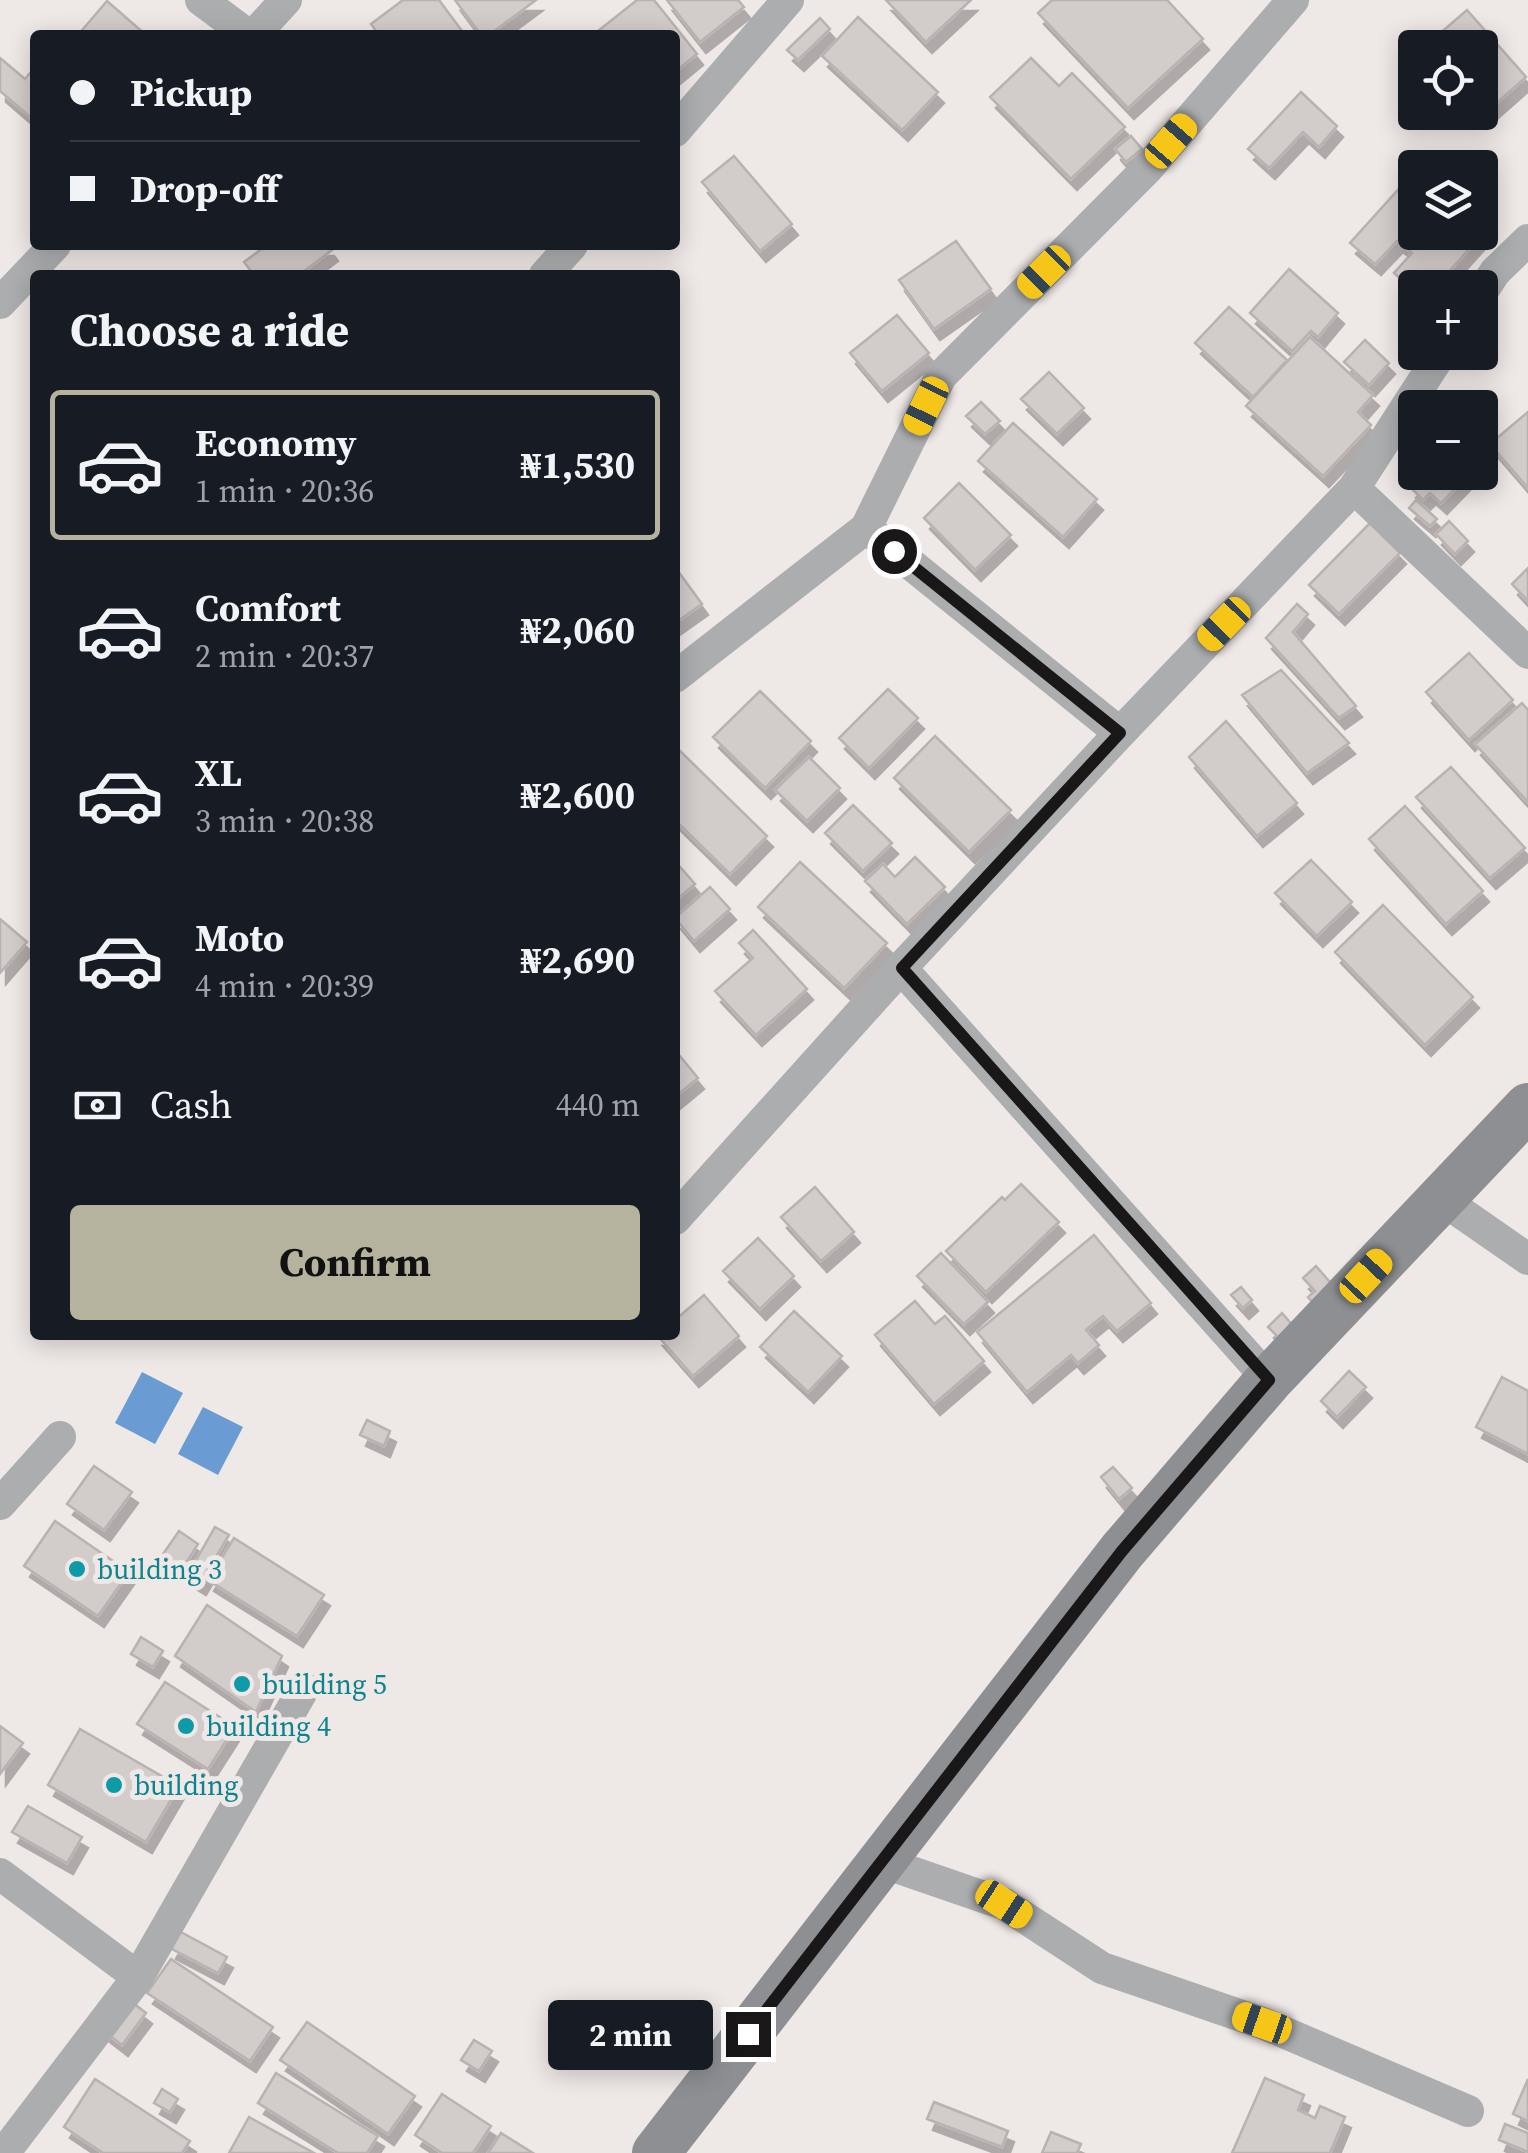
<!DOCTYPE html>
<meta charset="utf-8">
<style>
:root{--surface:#171b24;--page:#20242c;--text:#f1f3f6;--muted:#9ea1a6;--line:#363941;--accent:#b5b39d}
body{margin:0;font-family:"Source Serif 4",serif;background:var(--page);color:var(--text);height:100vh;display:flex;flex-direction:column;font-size:38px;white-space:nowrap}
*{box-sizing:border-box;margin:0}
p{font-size:32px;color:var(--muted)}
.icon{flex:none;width:55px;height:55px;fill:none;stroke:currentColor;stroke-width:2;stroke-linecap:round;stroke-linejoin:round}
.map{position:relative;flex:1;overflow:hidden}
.panel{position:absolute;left:30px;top:270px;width:650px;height:1070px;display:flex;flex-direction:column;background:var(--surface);border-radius:10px;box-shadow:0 5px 25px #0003}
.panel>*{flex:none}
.guide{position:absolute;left:30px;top:30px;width:650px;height:220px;border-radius:10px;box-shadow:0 5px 25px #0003;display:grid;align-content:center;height:220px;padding:0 40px;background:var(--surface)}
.buttons{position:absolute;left:1398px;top:30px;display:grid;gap:20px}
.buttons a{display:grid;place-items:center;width:100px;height:100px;border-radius:10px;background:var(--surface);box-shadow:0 5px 25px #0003;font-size:50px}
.end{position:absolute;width:45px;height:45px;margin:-22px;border:12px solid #191717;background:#fff;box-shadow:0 0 0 5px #fff}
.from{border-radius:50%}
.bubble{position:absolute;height:70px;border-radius:10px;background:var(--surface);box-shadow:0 5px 25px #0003;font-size:32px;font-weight:700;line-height:70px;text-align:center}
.car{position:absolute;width:30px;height:60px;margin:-30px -15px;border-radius:12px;box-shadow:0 0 8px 2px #0007;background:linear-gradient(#f5c518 24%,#345 0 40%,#f5c518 0 76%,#345 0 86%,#f5c518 0)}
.guide b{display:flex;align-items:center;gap:35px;height:95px;font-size:38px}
.guide b+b{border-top:2px solid var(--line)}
.guide i{width:25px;height:25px;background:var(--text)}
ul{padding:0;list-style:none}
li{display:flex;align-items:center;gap:30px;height:150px;margin:0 20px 15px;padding:0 20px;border:5px solid transparent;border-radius:10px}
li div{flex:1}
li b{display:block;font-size:38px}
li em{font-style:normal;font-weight:700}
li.on{border-color:var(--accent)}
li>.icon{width:90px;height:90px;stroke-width:1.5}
h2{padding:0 40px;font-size:45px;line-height:120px}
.pay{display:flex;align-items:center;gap:25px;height:110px;padding:0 40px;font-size:38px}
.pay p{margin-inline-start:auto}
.primary-button{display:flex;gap:20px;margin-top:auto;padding:20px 40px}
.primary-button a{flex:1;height:115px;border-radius:10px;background:var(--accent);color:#111;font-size:40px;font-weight:700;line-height:115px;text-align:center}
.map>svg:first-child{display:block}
</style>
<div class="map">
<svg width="1528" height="2153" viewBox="0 0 1528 2153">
<defs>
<filter id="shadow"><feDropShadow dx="6" dy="11" stdDeviation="0" flood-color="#0004"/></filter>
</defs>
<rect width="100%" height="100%" fill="#eee8e6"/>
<path fill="#6a9cd3" d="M 142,1372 L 183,1393 L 155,1444 L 115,1423 Z
M 203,1407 L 243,1427 L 218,1475 L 178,1454 Z"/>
<path fill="#d2cccb" stroke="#b8b2b1" stroke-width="2.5" filter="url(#shadow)" d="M 403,0 L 439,0 L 465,35 L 379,35 L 371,24 Z
M 455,0 L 536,0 L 489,35 L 481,35 Z
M 637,0 L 654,0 L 697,54 L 675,72 L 675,35 L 593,35 Z
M 667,0 L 738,0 L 744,7 L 700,42 Z
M 886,0 L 971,0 L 926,42 Z
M 1052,0 L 1167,0 L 1203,39 L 1128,108 L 1038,13 Z
M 107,1 L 146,35 L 78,35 Z
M 1467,10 L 1526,77 L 1490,109 L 1480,98 L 1480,48 L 1435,48 L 1430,42 Z
M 858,17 L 938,92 L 902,130 L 822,56 Z
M 820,18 L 830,29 L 798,60 L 787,50 Z
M 0,58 L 25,79 L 35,67 L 35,121 L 0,91 Z
M 1031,58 L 1059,86 L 1072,73 L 1125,127 L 1071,179 L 990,97 Z
M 1301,92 L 1337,126 L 1319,147 L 1303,132 L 1269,168 L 1248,149 Z
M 1131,136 L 1142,149 L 1126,162 L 1115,149 Z
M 734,156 L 792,224 L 760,251 L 702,182 Z
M 1415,171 L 1415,232 L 1480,232 L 1480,222 L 1487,229 L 1434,288 L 1415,288 L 1415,292 L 1394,273 L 1412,253 L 1397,241 L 1375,264 L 1350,243 Z
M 956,241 L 991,289 L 934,329 L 899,280 Z
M 267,245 L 328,245 L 332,250 L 299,275 L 254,275 L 244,262 Z
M 1289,269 L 1338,313 L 1318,337 L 1311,331 L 1292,351 L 1250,313 Z
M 1229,307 L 1287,360 L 1253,397 L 1195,343 Z
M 897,315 L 929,353 L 882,391 L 850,353 Z
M 1310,337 L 1373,395 L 1358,412 L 1371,425 L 1323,476 L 1246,406 Z
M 1365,340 L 1389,363 L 1369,385 L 1344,362 Z
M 1049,372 L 1084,408 L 1057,434 L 1021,399 Z
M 981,402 L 1000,421 L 985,434 L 966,416 Z
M 1528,412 L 1528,488 L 1490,444 Z
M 1013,423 L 1097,499 L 1063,537 L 978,461 Z
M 1425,472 L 1471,472 L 1441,503 L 1430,493 L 1423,500 L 1410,487 Z
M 959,483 L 1011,535 L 975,570 L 924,518 Z
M 1416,500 L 1437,519 L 1430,526 L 1409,508 Z
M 1449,521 L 1468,541 L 1455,554 L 1436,534 Z
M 1370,523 L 1400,553 L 1339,614 L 1309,585 Z
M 675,567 L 702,604 L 675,623 Z
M 1528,568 L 1528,601 L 1512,584 Z
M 1297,604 L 1308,614 L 1293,632 L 1356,706 L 1339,718 L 1266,638 Z
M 1469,653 L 1513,700 L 1469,740 L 1426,692 Z
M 1281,670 L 1349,743 L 1307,773 L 1242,695 Z
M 888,689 L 918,718 L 869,768 L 839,738 Z
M 760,691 L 811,741 L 765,788 L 713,737 Z
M 1522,703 L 1528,710 L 1528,802 L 1475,744 Z
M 1226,721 L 1297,803 L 1257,836 L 1189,757 Z
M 935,736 L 1011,810 L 969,852 L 894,778 Z
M 678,749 L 767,836 L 730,874 L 675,820 L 675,752 Z
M 809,757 L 840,788 L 807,821 L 775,790 Z
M 1451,767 L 1525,848 L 1490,878 L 1416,797 Z
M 853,805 L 892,843 L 863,871 L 825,833 Z
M 1405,806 L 1483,891 L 1446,924 L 1369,839 Z
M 915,857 L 945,887 L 907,924 L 865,881 L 883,864 L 895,877 Z
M 1311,860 L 1352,902 L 1317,936 L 1275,893 Z
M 675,861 L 695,884 L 675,901 Z
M 800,862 L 887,943 L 844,988 L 758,907 Z
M 710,887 L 730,909 L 694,941 L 675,918 Z
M 1383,905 L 1473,997 L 1425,1045 L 1335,952 Z
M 0,919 L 27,942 L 0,973 Z
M 753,930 L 807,989 L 756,1035 L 715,991 L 753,958 L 739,943 Z
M 675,1050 L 698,1078 L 675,1097 Z
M 1021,1184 L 1059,1222 L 986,1292 L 946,1251 L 1002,1197 L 1005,1200 Z
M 815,1187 L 854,1232 L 821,1261 L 781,1217 Z
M 1094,1235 L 1151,1303 L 1117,1331 L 1103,1316 L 1086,1330 L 1099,1345 L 1078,1363 L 1071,1355 L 1027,1392 L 977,1332 Z
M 758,1238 L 794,1276 L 760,1309 L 723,1271 Z
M 941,1253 L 988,1302 L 964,1324 L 917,1276 Z
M 1316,1266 L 1335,1288 L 1316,1306 L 1308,1297 L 1315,1291 L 1303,1278 Z
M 1241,1287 L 1252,1300 L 1243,1308 L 1231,1295 Z
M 704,1295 L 739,1336 L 693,1376 L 657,1335 L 675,1335 L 675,1320 Z
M 915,1301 L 935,1324 L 945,1316 L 984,1361 L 934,1404 L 875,1335 Z
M 794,1311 L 842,1356 L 808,1392 L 760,1347 Z
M 1282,1313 L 1295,1328 L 1281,1340 L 1268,1327 Z
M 1349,1371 L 1366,1387 L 1337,1417 L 1321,1401 Z
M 1502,1377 L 1528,1391 L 1528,1454 L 1476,1427 Z
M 367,1420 L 390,1431 L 384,1446 L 360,1435 Z
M 94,1466 L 132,1492 L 104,1530 L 67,1504 Z
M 1113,1467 L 1132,1488 L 1119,1499 L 1101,1477 Z
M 55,1521 L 129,1572 L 98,1616 L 24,1566 Z
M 215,1527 L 229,1535 L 200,1584 L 187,1576 Z
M 179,1531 L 198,1544 L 181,1571 L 161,1557 Z
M 234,1538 L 324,1595 L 297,1636 L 208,1580 Z
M 207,1605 L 282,1656 L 256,1712 L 175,1656 Z
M 141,1637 L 163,1651 L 153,1667 L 131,1654 Z
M 165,1682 L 235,1727 L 208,1769 L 137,1724 Z
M 0,1726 L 23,1743 L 0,1774 Z
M 80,1729 L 179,1786 L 146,1842 L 48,1785 Z
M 28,1806 L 82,1837 L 67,1863 L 12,1832 Z
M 179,1931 L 227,1957 L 218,1973 L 170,1948 Z
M 171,1959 L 273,2027 L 250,2061 L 147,1993 Z
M 128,1999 L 146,2013 L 122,2045 L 104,2031 Z
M 307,2022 L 415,2096 L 388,2134 L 280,2060 Z
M 474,2040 L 492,2051 L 479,2071 L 461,2060 Z
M 276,2073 L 378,2136 L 367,2153 L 338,2153 L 258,2103 Z
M 1265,2078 L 1304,2095 L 1298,2110 L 1315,2118 L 1320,2106 L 1345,2117 L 1330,2153 L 1232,2153 Z
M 95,2079 L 190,2141 L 182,2153 L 103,2153 L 64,2127 Z
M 1528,2079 L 1528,2121 L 1513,2114 Z
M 162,2089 L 178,2099 L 170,2112 L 154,2103 Z
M 442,2094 L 491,2126 L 473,2153 L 442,2153 L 415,2135 Z
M 934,2102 L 1008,2131 L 1002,2147 L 927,2119 Z
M 249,2117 L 314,2153 L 229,2153 Z
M 1505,2124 L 1528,2133 L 1528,2152 L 1499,2140 Z
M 1051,2132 L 1081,2144 L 1077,2153 L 1042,2153 Z
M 501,2133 L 533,2153 L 488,2153 Z"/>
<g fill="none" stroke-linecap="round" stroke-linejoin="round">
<path stroke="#acadaf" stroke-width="32" d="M 201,0 L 248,35
M 254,35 L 286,0
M 675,131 L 788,0
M 545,275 L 572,245
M 1480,295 L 1495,272 L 1528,240
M 0,303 L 55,245
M 1354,488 L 1528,653
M 866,528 L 1120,733
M 675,677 L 866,528 L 941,376 L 1147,169 L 1293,0
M 1440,1198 L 1528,1259
M 675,1219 L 901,968
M 1269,1380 L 901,968 L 1120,733 L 1354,488 L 1442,352
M 0,1504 L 60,1437
M 882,1862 L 1004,1904 L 1102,1968 L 1262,2023 L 1468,2111
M 0,1874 L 138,1977 L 4,2153
M 138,1977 L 304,1688"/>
<path stroke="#8e8f92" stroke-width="48" d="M 656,2153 L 1122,1551 L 1269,1380 L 1528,1107"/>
</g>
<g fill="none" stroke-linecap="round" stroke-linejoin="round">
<path stroke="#191717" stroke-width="12" d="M 748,2034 L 1122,1551 L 1269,1380 L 902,968 L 1120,733 L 894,551"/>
</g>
<g fill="#0f9aa8" stroke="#eee8e6" stroke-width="4">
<circle cx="77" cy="1569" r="10"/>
<circle cx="242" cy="1684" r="10"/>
<circle cx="186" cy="1726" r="10"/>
<circle cx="114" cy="1785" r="10"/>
</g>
<g text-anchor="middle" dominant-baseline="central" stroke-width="10" stroke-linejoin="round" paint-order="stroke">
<g font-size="28" fill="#0d838f" stroke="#eee8e6" text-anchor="start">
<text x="97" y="1569">building 3</text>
<text x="262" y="1684">building 5</text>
<text x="206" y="1726">building 4</text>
<text x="134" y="1785">building</text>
</g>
</g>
</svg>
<div class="buttons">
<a><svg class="icon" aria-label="locate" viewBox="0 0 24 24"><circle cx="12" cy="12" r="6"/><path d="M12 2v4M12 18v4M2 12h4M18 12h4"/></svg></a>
<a><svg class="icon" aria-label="layers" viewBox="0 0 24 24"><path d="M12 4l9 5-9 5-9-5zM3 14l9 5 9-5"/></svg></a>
<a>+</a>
<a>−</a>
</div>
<i class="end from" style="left:894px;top:551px"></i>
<i class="end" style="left:748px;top:2034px"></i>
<div class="bubble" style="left:548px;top:2000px;width:165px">2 min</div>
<i class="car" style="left:1171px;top:141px;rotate:41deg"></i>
<i class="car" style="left:1044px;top:272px;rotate:225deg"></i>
<i class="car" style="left:926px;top:406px;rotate:206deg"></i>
<i class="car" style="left:1224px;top:624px;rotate:224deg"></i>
<i class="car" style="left:1366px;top:1276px;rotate:43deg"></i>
<i class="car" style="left:1004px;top:1904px;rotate:123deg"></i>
<i class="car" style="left:1262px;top:2023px;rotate:289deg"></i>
<div class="guide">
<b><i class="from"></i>Pickup</b>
<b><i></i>Drop-off</b>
</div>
<section class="panel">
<h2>Choose a ride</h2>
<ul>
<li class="on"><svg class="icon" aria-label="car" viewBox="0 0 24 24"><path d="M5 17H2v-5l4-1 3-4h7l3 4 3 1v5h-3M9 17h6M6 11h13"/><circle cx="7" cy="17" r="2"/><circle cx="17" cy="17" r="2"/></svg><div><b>Economy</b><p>1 min · 20:36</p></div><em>₦1,530</em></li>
<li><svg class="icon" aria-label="car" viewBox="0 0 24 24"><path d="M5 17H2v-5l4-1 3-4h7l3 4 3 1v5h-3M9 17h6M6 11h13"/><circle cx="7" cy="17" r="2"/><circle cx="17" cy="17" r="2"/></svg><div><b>Comfort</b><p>2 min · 20:37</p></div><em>₦2,060</em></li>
<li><svg class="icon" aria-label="car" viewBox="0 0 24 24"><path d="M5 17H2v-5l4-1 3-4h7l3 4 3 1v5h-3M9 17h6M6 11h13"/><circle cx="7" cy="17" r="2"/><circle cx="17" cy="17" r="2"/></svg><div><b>XL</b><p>3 min · 20:38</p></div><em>₦2,600</em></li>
<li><svg class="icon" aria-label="car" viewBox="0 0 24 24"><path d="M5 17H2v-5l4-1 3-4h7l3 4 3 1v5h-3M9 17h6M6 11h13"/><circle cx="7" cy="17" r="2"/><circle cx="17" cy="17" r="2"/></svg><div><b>Moto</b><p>4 min · 20:39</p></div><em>₦2,690</em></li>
</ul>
<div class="pay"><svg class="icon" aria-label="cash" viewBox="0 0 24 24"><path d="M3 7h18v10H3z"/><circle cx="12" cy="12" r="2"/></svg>Cash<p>440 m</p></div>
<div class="primary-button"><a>Confirm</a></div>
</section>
</div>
